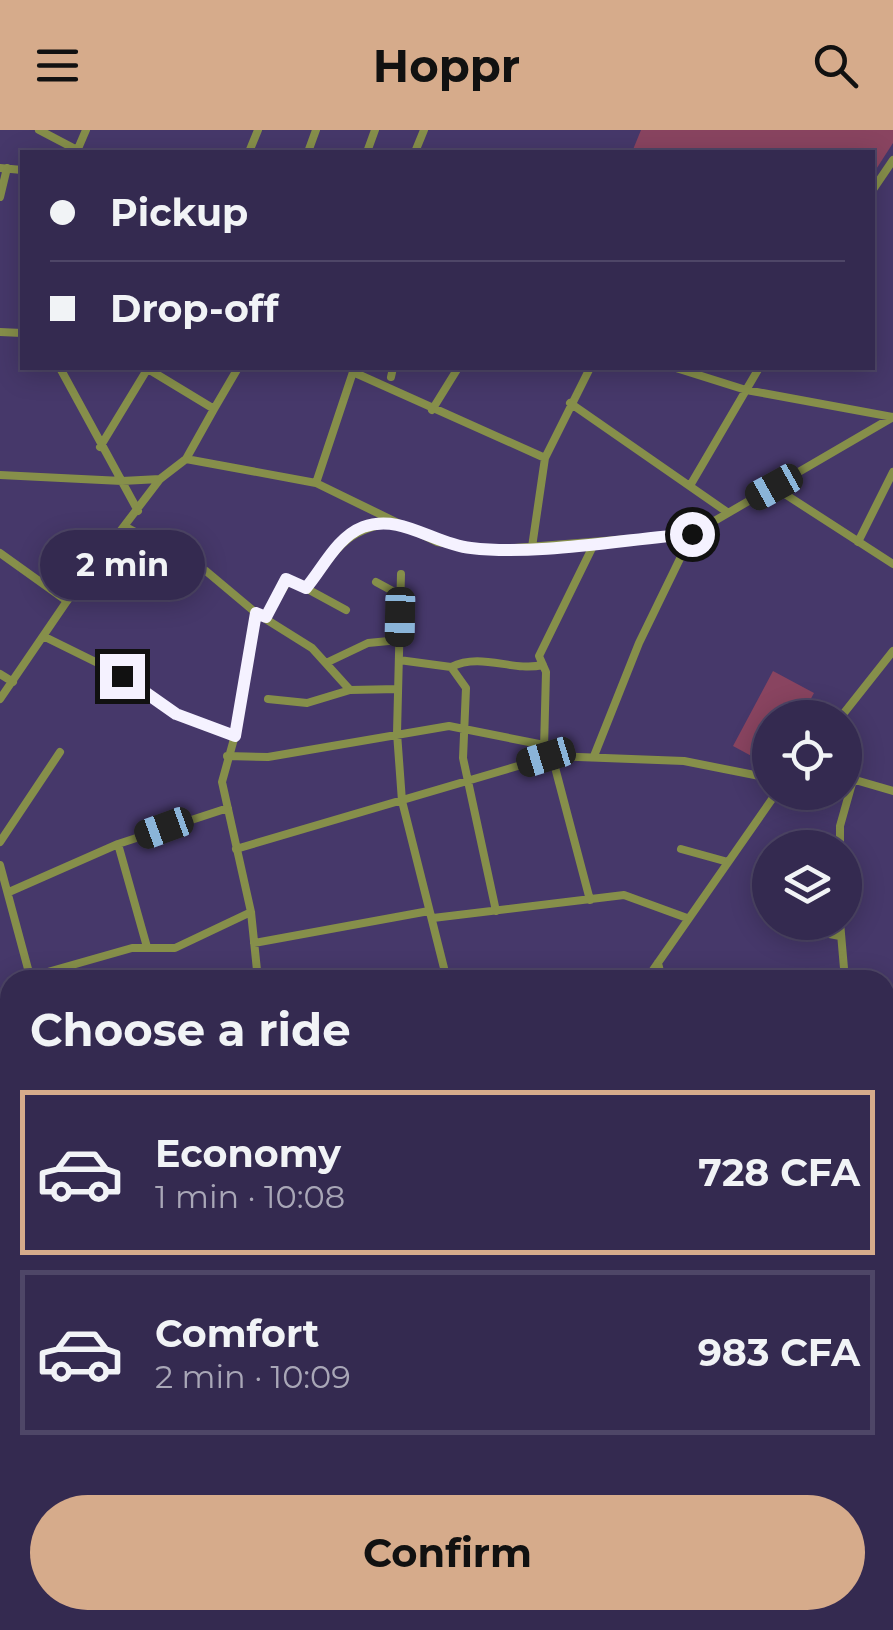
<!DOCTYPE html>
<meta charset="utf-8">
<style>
:root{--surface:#342a50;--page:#3f365a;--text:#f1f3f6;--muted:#a9a7b7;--line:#4e4667;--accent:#d6ab8b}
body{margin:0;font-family:Montserrat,sans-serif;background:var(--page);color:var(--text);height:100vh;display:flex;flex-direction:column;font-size:38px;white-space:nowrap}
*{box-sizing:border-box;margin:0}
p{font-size:32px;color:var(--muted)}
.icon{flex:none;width:55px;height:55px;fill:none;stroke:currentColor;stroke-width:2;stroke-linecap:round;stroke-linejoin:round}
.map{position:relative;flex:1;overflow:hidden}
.drawer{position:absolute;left:0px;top:840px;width:895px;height:660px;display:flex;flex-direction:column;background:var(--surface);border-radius:30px 30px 0 0;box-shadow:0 5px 25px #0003,0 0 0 2px var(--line)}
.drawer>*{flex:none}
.banner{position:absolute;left:20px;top:20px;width:855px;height:220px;border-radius:0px;box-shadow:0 5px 25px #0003,0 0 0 2px var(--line);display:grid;align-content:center;height:220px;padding:0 30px;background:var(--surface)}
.buttons{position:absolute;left:752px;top:570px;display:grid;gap:20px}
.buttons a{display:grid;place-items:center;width:110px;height:110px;border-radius:50%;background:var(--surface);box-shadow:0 5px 25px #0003,0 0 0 2px var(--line);font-size:50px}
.end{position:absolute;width:45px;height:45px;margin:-22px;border:12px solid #f5f2ff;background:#111;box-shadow:0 0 0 5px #111}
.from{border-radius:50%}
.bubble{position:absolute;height:70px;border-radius:35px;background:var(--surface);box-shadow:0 5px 25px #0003,0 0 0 2px var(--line);font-size:32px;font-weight:700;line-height:70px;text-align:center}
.car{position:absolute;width:30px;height:60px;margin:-30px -15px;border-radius:12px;box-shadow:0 0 8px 2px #0007;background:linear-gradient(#222 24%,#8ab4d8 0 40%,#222 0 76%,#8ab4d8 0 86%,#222 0)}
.banner b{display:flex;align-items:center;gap:35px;height:95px;font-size:38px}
.banner b+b{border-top:2px solid var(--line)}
.banner i{width:25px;height:25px;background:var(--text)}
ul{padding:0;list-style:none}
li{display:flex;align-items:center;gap:30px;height:165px;margin:0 20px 15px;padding:0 10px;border:5px solid var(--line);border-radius:0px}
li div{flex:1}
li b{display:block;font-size:38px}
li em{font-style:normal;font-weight:700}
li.active{border-color:var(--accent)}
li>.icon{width:90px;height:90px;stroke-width:1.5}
h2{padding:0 30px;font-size:45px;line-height:120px}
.cta{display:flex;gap:20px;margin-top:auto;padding:20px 30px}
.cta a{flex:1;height:115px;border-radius:60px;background:var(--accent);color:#111;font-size:40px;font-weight:700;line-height:115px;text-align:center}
header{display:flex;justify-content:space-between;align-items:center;height:130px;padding:0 30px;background:var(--accent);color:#111;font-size:45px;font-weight:700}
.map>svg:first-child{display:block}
</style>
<header><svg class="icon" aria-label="menu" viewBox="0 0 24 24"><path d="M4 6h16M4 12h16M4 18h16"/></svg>Hoppr<svg class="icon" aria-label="search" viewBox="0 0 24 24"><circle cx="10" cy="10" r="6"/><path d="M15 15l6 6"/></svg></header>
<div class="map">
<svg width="893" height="1500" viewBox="0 0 893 1500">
<rect width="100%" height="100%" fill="#46386a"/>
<path fill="#894460" d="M 641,0 L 893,0 L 893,13 L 873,44 L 872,22 L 632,22 Z
M 773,541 L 814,563 L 801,587 L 770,588 L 770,636 L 733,616 Z"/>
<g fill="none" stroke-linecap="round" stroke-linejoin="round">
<path stroke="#868f4a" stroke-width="8" d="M 39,0 L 81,22
M 77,21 L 86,0
M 249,22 L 258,0
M 308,22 L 316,0
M 367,22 L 375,0
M 415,22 L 424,0
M 0,38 L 22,40
M 872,61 L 893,30
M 0,67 L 7,38
M 0,202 L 22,203
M 60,238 L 138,381
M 676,238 L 746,260 L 893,287
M 148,239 L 214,279 L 238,238
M 391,247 L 393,238
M 570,273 L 727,382
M 432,280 L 458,238
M 100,317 L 148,238
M 186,329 L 316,353 L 437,412 L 489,420 L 692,404 L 893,287
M 0,345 L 122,351 L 160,349
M 316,353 L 353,242 L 545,328
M 691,354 L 759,238
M 774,357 L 893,434
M 126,397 L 206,441 L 256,483 L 237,598 L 222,652 L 251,782 L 258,850
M 858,412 L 893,342
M 532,417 L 545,328 L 590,238
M 0,423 L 67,471
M 401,444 L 397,603 L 402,671 L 447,850
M 376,452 L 400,465
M 307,458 C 338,420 341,401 393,392
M 256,483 L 312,518 L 350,560 L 398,559
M 266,487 L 289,449 L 346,480
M 45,507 L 122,545 L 176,584 L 235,606
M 399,530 L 451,537 L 466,558 L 463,628 L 496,781
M 328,532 L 368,513 L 399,510
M 451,537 C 482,522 512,542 543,535
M 0,544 L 13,552
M 0,569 L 67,471 L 160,349 L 186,329 L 214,279
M 268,569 L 307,573 L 350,560
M 840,588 L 893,521
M 544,618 L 546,542 L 539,526 L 595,412
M 227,626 L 268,627 L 449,596 L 544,615
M 552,626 L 590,770
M 594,626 L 639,513 L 692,404
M 845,647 L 893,661
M 0,712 L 60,622
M 118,714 L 147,817
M 840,718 L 840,696 L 853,650
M 236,719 L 552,626 L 684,631 L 770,648
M 681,719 L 728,732
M 0,735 L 31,850
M 9,762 L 118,714 L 228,678
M 433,788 L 624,765 L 687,788
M 840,792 L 845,850
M 777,794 L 840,806
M 254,813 L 429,781
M 658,833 L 662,850
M 30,847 L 132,818 L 175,818 L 251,782
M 626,850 L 648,847
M 646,850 L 777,662
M 885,1042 L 893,1042
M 0,1099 L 10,1100
M 885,1106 L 893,1102
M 885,1210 L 893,1216
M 885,1347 L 893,1339
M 885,1412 L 893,1411
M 467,1490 L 473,1500
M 589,1490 L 605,1500
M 863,1490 L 866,1500
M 10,1500 L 18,1490
M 513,1500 L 521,1490
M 706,1500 L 715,1490
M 764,1500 L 778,1490
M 878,1500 L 893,1493"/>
<path stroke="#acba42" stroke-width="11" d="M 885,892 L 893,891
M 0,1023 L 10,1022"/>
</g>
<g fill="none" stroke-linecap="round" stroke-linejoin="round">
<path stroke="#f5f2ff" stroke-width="12" d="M 122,546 L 176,584 L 235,606 L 256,483 L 266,487 L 286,449 L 306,458 C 323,438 337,407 363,397 C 401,383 433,414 471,418 C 536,426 626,409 692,404"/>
</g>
</svg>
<div class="buttons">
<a><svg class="icon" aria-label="locate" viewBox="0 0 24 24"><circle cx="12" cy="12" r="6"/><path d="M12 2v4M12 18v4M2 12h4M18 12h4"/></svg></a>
<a><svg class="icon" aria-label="layers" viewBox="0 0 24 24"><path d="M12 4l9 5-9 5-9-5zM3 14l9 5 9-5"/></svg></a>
</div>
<i class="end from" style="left:692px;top:404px"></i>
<i class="end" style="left:122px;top:546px"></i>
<div class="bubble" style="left:40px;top:400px;width:165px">2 min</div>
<i class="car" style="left:774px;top:357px;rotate:241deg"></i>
<i class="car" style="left:400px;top:487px;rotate:181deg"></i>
<i class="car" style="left:546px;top:627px;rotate:253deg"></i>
<i class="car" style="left:164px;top:698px;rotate:250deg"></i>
<div class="banner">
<b><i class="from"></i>Pickup</b>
<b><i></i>Drop-off</b>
</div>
<section class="drawer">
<h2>Choose a ride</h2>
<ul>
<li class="active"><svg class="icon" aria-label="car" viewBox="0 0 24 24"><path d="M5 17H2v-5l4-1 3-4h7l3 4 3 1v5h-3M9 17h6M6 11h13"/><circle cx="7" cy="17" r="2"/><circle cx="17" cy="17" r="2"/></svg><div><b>Economy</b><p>1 min · 10:08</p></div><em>728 CFA</em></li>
<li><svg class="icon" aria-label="car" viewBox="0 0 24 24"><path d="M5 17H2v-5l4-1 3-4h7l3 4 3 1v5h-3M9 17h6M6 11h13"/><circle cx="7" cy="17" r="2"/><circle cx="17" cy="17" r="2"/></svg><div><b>Comfort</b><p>2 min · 10:09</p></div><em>983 CFA</em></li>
</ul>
<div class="cta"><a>Confirm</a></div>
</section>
</div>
